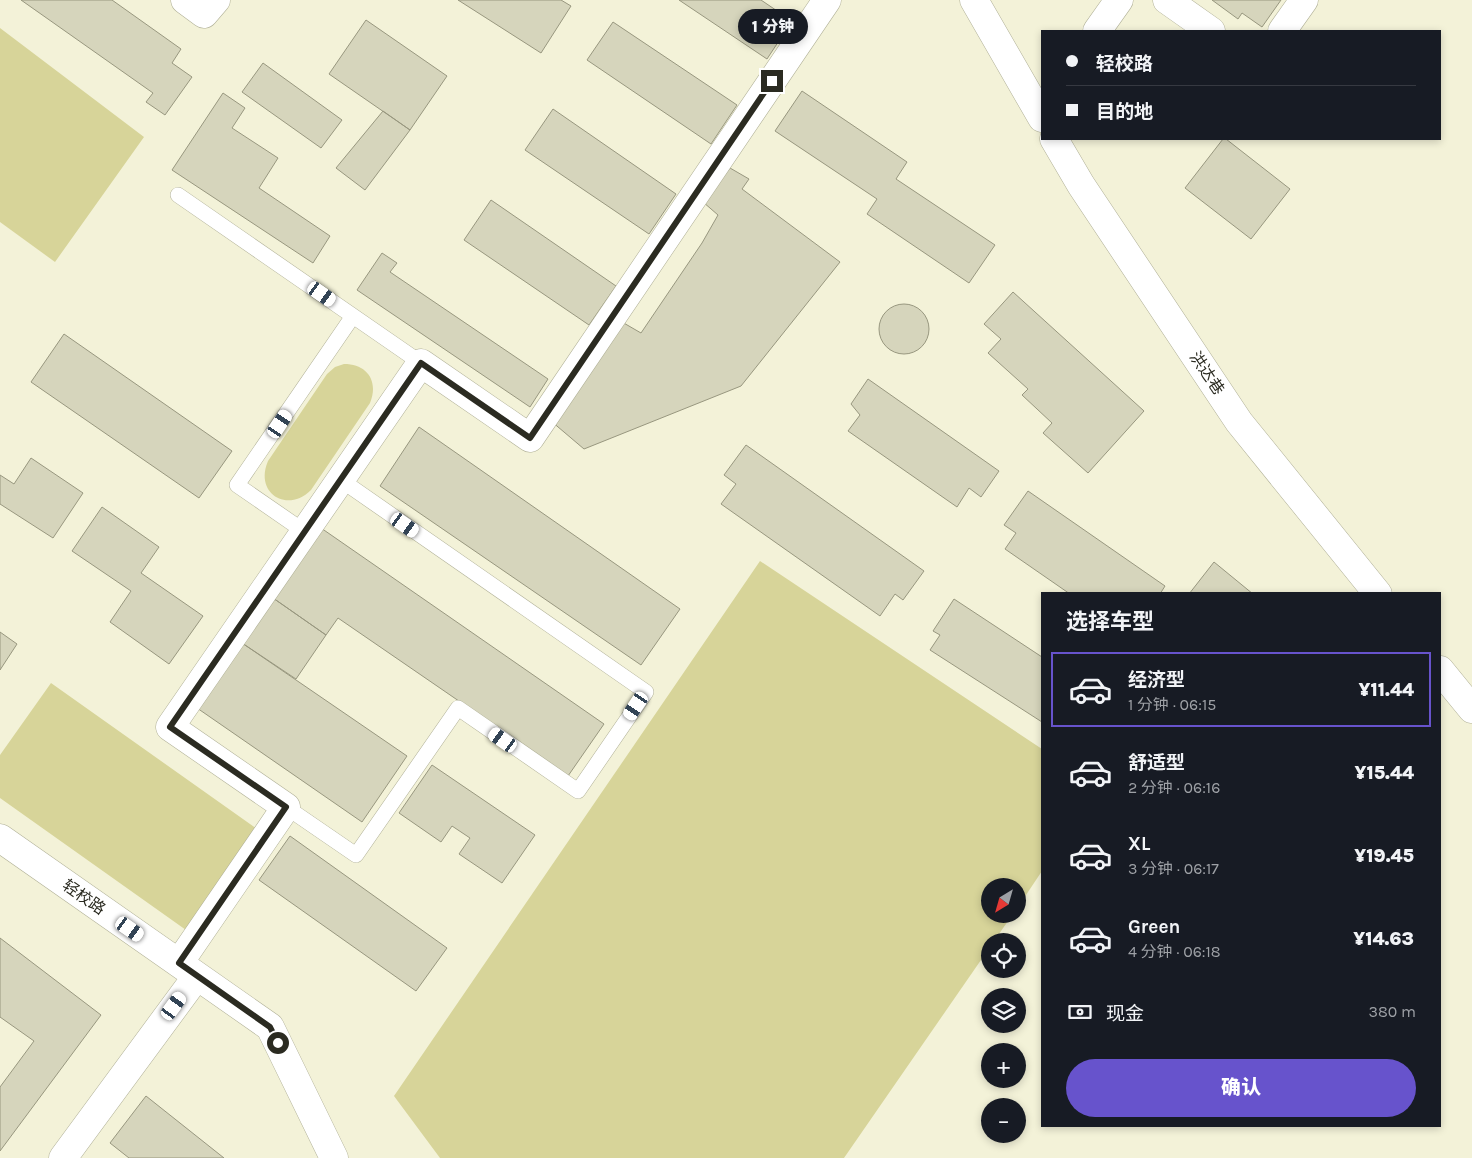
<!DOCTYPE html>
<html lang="zh">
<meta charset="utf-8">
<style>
:root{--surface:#171b24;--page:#242831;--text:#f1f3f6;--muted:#9ea1a6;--line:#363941;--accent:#6753cc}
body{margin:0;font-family:Karla,"Noto Sans SC",sans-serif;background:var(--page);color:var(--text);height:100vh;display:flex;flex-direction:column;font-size:19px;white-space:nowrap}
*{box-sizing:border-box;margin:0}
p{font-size:16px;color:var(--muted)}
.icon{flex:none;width:28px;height:28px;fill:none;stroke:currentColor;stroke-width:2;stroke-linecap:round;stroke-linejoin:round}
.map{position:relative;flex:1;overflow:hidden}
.sheet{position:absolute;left:1041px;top:592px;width:400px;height:535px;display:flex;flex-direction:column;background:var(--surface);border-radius:0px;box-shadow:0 2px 8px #0003}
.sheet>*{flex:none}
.hud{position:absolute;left:1041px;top:30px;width:400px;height:110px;border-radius:0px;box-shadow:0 2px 8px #0003;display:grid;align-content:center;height:110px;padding:0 25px;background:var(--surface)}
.needle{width:32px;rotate:217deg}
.tools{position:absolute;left:981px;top:878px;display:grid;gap:10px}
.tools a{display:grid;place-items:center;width:45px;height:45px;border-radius:50%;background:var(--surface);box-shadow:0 2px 8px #0003;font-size:25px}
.end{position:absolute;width:22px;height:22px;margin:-11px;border:6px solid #2b2b21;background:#fff;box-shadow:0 0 0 2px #fff}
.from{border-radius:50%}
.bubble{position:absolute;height:35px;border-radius:18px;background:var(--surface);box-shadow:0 2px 8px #0003;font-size:16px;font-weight:800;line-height:35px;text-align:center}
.car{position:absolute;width:15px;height:30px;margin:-15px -8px;border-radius:6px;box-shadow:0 0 4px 1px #0007;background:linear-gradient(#fff 24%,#345 0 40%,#fff 0 76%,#345 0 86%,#fff 0)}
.hud b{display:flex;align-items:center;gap:18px;height:48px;font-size:19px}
.hud b+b{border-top:1px solid var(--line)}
.hud i{width:12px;height:12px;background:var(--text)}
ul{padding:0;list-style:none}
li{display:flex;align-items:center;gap:15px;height:75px;margin:0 10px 8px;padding:0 15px;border:2px solid transparent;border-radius:0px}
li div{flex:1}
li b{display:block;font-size:19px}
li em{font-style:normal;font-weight:800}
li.current{border-color:var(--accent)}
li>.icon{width:45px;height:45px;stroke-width:1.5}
h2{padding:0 25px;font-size:22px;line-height:60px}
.pay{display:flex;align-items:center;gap:12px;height:55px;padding:0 25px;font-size:19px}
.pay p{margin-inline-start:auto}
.button{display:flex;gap:10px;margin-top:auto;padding:10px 25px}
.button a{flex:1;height:58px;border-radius:30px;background:var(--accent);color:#fff;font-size:20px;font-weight:800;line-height:58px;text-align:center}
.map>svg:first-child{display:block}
</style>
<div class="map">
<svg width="1472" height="1158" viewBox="0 0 1472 1158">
<rect width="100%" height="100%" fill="#f3f2d8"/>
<path fill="#d7d499" d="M 0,28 L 144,137 L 55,262 L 0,222 Z
M 344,364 C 367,364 379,381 370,403 L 311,490 C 287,514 254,493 268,461 L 327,374 L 335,367 Z
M 760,561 L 1042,749 L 1042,871 L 1018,907 L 1018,886 L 990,886 L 990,914 L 1013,914 L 994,941 L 990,941 L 990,947 L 844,1158 L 440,1158 L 394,1096 Z
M 51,683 L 257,829 L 186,930 L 0,798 L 0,755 Z"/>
<path fill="#d6d5bc" stroke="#98977f" d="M 21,0 L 112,0 L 181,49 L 172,63 L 192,77 L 165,115 L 146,102 L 153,93 Z
M 458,0 L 561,0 L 571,6 L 541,53 Z
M 679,0 L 761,0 L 792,21 L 767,59 Z
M 1212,0 L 1281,0 L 1262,27 L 1242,13 L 1238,19 Z
M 366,20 L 447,76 L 410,130 L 329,74 Z
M 613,22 L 737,105 L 711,144 L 587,60 Z
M 263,63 L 342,120 L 321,148 L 242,92 Z
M 802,91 L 907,162 L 896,179 L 995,245 L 969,283 L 867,214 L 877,199 L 775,131 Z
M 223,93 L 245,108 L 232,128 L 278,158 L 259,188 L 330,236 L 313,263 L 172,170 Z
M 553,109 L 676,194 L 649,234 L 525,150 Z
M 383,111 L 410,130 L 365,190 L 336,168 Z
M 1223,139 L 1226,139 L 1290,189 L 1251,239 L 1185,188 Z
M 730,168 L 749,179 L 742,189 L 840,262 L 741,386 L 584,449 L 551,421 L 622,322 L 641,333 L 702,243 L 718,215 L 703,202 Z
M 491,200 L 616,286 L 589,325 L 464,240 Z
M 382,253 L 397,263 L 390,272 L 548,379 L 530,407 L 357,290 Z
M 1013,292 L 1144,411 L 1088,473 L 1043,433 L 1052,423 L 1022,395 L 1028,389 L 988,353 L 1001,339 L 984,324 Z
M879 329a25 25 0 1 1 50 0a25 25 0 1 1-50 0Z
M 64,334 L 232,451 L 199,498 L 31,382 Z
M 868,379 L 999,471 L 981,497 L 969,488 L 957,507 L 848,431 L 860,415 L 851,404 Z
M 419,427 L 680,609 L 641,665 L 380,486 Z
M 746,445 L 924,571 L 903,600 L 895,594 L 880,616 L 721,504 L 736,484 L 724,475 Z
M 31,458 L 83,493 L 53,538 L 0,504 L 0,475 L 14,484 Z
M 1028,491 L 1165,586 L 1160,594 L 1070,594 L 1005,549 L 1016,533 L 1004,525 Z
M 102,507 L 159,547 L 141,573 L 203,616 L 169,664 L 110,622 L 131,591 L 72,551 Z
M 321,528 L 604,724 L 568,776 L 338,618 L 326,635 L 273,598 Z
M 1214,562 L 1253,594 L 1189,594 Z
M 273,598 L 326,635 L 296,679 L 242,643 Z
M 954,599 L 1042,657 L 1042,722 L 930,650 L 940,635 L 933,631 Z
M 0,632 L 17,644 L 0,670 Z
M 242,643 L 407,756 L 362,822 L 197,708 Z
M 432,765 L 535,835 L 502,883 L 459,854 L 470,838 L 452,826 L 441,842 L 399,813 Z
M 290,836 L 447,948 L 416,991 L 259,880 Z
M 0,938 L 101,1015 L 0,1151 L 0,1087 L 34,1041 L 0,1017 Z
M 146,1096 L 224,1158 L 129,1158 L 110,1143 Z"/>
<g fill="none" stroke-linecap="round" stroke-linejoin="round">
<defs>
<path id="service" d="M 178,195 L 421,363
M 305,532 L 237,485 L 353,316
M 286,807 L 356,855 L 458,708 L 578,791 L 646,692 L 341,480"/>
<path id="minor" d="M 185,0 L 204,14 L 216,0
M 1167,0 L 1211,31
M 1097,31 L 1119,0
M 1282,31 L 1304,0
M 0,838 L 270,1027 L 334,1158
M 179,963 L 286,807 L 170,727 L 421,363 L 530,438 L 827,0
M 63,1158 L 197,976"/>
<path id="tertiary" d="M 974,0 L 1042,118
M 1054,139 L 1081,185 L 1239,422 L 1378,594
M 1440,670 L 1472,709"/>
</defs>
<use href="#service" stroke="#b0b097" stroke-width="16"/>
<use href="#minor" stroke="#b0b097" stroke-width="29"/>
<use href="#tertiary" stroke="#b0b097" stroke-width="29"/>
<use href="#service" stroke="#fff" stroke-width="15"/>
<use href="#minor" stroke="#fff" stroke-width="28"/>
<use href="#tertiary" stroke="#fff" stroke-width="28"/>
</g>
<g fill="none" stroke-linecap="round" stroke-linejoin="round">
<path stroke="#2b2b21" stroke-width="6" d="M 278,1043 L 270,1027 L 179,963 L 286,807 L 170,727 L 421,363 L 530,438 L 772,81"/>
</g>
<g text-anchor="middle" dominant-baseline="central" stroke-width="4" stroke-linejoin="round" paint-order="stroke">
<g font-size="16" fill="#2b2b21" stroke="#fff">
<text transform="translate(1207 373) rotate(56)">洪达巷</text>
<text transform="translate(84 897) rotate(35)">轻校路</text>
</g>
</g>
</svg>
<div class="tools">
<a><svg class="needle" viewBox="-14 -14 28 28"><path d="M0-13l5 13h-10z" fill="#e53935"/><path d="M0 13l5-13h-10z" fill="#9ea1a6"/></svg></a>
<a><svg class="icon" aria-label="locate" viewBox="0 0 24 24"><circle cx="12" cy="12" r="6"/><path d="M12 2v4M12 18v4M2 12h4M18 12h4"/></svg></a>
<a><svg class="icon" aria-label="layers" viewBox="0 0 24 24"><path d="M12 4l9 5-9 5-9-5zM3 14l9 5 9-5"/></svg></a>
<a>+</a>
<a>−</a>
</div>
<i class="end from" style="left:278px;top:1043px"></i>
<i class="end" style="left:772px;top:81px"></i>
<div class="bubble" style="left:738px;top:9px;width:70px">1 分钟</div>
<i class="car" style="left:322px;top:294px;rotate:125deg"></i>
<i class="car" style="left:280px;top:424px;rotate:34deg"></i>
<i class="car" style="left:405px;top:525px;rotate:125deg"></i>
<i class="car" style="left:636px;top:706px;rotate:214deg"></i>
<i class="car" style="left:503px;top:740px;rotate:305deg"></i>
<i class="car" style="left:130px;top:929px;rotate:125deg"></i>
<i class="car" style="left:174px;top:1006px;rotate:36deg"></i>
<div class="hud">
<b><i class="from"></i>轻校路</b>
<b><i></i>目的地</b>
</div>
<section class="sheet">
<h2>选择车型</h2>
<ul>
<li class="current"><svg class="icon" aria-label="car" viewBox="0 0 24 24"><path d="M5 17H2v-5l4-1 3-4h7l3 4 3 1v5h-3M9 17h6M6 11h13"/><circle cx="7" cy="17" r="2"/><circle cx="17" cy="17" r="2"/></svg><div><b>经济型</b><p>1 分钟 · 06:15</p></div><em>¥11.44</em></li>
<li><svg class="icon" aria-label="car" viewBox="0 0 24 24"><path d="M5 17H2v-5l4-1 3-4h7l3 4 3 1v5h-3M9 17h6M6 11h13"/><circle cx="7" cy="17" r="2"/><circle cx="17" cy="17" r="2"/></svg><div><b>舒适型</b><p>2 分钟 · 06:16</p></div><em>¥15.44</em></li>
<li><svg class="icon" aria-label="car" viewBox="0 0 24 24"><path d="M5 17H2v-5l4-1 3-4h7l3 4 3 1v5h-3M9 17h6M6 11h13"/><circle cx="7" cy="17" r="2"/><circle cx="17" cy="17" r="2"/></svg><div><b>XL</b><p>3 分钟 · 06:17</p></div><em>¥19.45</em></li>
<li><svg class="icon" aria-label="car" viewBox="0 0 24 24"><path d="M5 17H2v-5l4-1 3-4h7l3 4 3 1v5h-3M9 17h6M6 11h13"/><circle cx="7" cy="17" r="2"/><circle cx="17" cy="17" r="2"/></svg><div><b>Green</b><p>4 分钟 · 06:18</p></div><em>¥14.63</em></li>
</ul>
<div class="pay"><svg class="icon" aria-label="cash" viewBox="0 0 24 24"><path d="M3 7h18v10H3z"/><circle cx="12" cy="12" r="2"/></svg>现金<p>380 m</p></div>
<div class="button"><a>确认</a></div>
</section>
</div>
